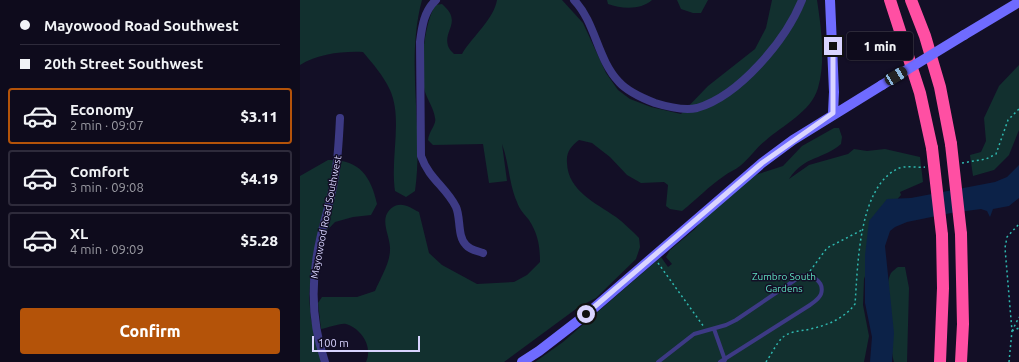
<!DOCTYPE html>
<meta charset="utf-8">
<style>
:root{--surface:#0e0b1c;--page:#171425;--text:#f1f3f6;--muted:#9b9ba3;--line:#2e2b3b;--accent:#b45309}
body{margin:0;font-family:Ubuntu,sans-serif;background:var(--page);color:var(--text);height:100vh;display:flex;flex-direction:column;font-size:15px;white-space:nowrap}
*{box-sizing:border-box;margin:0}
p{font-size:13px;color:var(--muted)}
.icon{flex:none;width:22px;height:22px;fill:none;stroke:currentColor;stroke-width:2;stroke-linecap:round;stroke-linejoin:round}
.map{position:relative;flex:1;overflow:hidden}
.panel{display:flex;flex-direction:column;background:var(--surface);width:300px}
.panel>*{flex:none}
.hud{display:grid;align-content:center;height:88px;padding:0 20px;background:var(--surface)}
.scale{position:absolute;left:12px;bottom:10px;width:108px;box-sizing:border-box;padding-left:4px;border:2px solid #d9d4ff;border-top:0;font-size:11px;line-height:14px;white-space:nowrap;color:#d9d4ff;-webkit-text-stroke:3px #130f26;paint-order:stroke}
.end{position:absolute;width:18px;height:18px;margin:-9px;border:5px solid #d9d4ff;background:#111;box-shadow:0 0 0 2px #111}
.from{border-radius:50%}
.bubble{position:absolute;height:28px;border-radius:4px;background:var(--surface);box-shadow:0 1px 3px #0004,0 0 0 1px var(--line);font-size:13px;font-weight:800;line-height:28px;text-align:center}
.car{position:absolute;width:12px;height:24px;margin:-12px -6px;border-radius:5px;box-shadow:0 0 3px 1px #0007;background:linear-gradient(#222 24%,#8ab4d8 0 40%,#222 0 76%,#8ab4d8 0 86%,#222 0)}
.hud b{display:flex;align-items:center;gap:14px;height:38px;font-size:15px}
.hud b+b{border-top:1px solid var(--line)}
.hud i{width:10px;height:10px;background:var(--text)}
ul{padding:0;list-style:none}
li{display:flex;align-items:center;gap:12px;height:56px;margin:0 8px 6px;padding:0 12px;border:2px solid var(--line);border-radius:4px}
li div{flex:1}
li b{display:block;font-size:15px}
li em{font-style:normal;font-weight:800}
li.active{border-color:var(--accent)}
li>.icon{width:36px;height:36px;stroke-width:1.5}
.button{display:flex;gap:8px;margin-top:auto;padding:8px 20px}
.button a{flex:1;height:46px;border-radius:4px;background:var(--accent);color:#fff;font-size:16px;font-weight:800;line-height:46px;text-align:center}
main{display:flex;flex:1;min-height:0}
.map>svg:first-child{display:block}
</style>
<main>
<section class="panel">
<div class="hud">
<b><i class="from"></i>Mayowood Road Southwest</b>
<b><i></i>20th Street Southwest</b>
</div>
<ul>
<li class="active"><svg class="icon" aria-label="car" viewBox="0 0 24 24"><path d="M5 17H2v-5l4-1 3-4h7l3 4 3 1v5h-3M9 17h6M6 11h13"/><circle cx="7" cy="17" r="2"/><circle cx="17" cy="17" r="2"/></svg><div><b>Economy</b><p>2 min · 09:07</p></div><em>$3.11</em></li>
<li><svg class="icon" aria-label="car" viewBox="0 0 24 24"><path d="M5 17H2v-5l4-1 3-4h7l3 4 3 1v5h-3M9 17h6M6 11h13"/><circle cx="7" cy="17" r="2"/><circle cx="17" cy="17" r="2"/></svg><div><b>Comfort</b><p>3 min · 09:08</p></div><em>$4.19</em></li>
<li><svg class="icon" aria-label="car" viewBox="0 0 24 24"><path d="M5 17H2v-5l4-1 3-4h7l3 4 3 1v5h-3M9 17h6M6 11h13"/><circle cx="7" cy="17" r="2"/><circle cx="17" cy="17" r="2"/></svg><div><b>XL</b><p>4 min · 09:09</p></div><em>$5.28</em></li>
</ul>
<div class="button"><a>Confirm</a></div>
</section>
<div class="map">
<svg width="719" height="362" viewBox="0 0 719 362">
<rect width="100%" height="100%" fill="#130f26"/>
<path fill="#12302f" d="M 0,0 L 122,0 C 105,62 124,128 115,191 L 106,197 L 95,191 C 90,158 103,119 90,90 C 83,75 73,64 63,52 C 42,51 18,54 0,65 Z
M 197,0 L 262,0 L 283,23 L 306,73 L 318,90 L 330,99 L 351,107 L 381,114 L 408,86 L 455,49 L 466,28 L 472,0 L 517,0 C 521,27 526,60 518,88 C 511,112 483,125 465,141 C 456,148 449,159 440,166 C 435,170 429,172 424,176 C 409,186 396,200 382,211 L 370,209 L 366,206 L 368,185 L 364,182 L 341,183 L 327,175 L 310,157 L 292,143 L 279,140 C 271,146 266,152 267,163 C 268,191 296,203 316,217 C 324,223 332,231 339,238 L 340,247 L 336,259 L 296,298 L 280,306 L 204,362 L 66,362 C 73,347 62,329 46,324 C 40,323 28,328 21,329 L 18,303 L 22,297 L 57,297 L 75,291 C 80,279 90,263 90,250 C 91,236 77,218 93,207 C 102,201 111,208 119,212 L 129,253 L 142,265 L 177,284 L 214,282 L 227,275 L 240,262 C 240,246 238,234 229,220 C 225,215 219,209 217,202 C 209,184 209,163 202,144 L 207,181 L 189,183 L 183,144 L 133,145 L 128,140 C 129,131 137,124 135,118 C 134,109 128,101 125,92 C 119,70 124,26 135,5 L 142,4 C 163,22 143,30 148,46 C 149,49 152,52 154,54 L 162,54 C 171,38 194,19 197,0 Z
M 307,0 L 352,0 C 341,10 322,9 308,4 Z
M 377,0 L 408,0 L 401,13 L 393,13 L 381,9 Z
M 719,65 L 719,130 L 709,155 L 694,170 L 673,176 L 670,155 L 681,152 L 686,141 L 684,118 L 699,86 Z
M 534,128 L 539,128 L 542,137 L 541,144 C 523,160 505,155 489,179 L 509,165 L 548,154 L 554,149 L 567,151 L 585,149 L 620,157 L 623,182 L 600,192 L 601,195 L 593,204 L 564,279 L 563,305 L 569,336 L 564,362 L 235,362 L 263,342 L 361,257 L 368,267 L 372,264 L 366,257 L 370,250 L 395,229 L 404,217 L 452,176 L 483,166 L 502,146 Z
M 28,160 C 59,159 71,176 77,204 L 71,215 L 53,217 L 35,222 L 17,241 L 11,274 L 9,297 L 11,319 L 21,362 L 0,362 L 0,176 Z
M 598,267 L 605,267 L 609,288 L 607,362 L 594,362 C 590,344 582,289 591,273 C 593,271 596,268 598,267 Z"/>
<path fill="#0c2248" d="M 719,165 L 719,198 L 709,206 L 693,209 L 690,217 L 687,211 L 681,209 L 651,213 L 607,222 L 595,227 L 590,231 L 585,246 L 594,333 L 592,362 L 570,362 L 572,337 L 565,303 L 565,255 L 569,221 L 587,199 L 611,198 L 695,182 L 707,177 Z"/>
<g fill="none" stroke-linecap="round" stroke-linejoin="round">
<path stroke="#2fb8b0" stroke-width="1.5" stroke-dasharray="2 3" stroke-linecap="butt" d="M 662,163 L 686,159 L 696,154 L 708,120 L 719,109
M 358,263 L 404,327
M 510,271 L 527,248 L 562,230
M 712,331 L 719,317
M 712,331 L 719,328
M 466,362 C 471,355 476,344 482,338 C 488,332 498,331 506,330 C 525,326 543,320 555,304 C 558,266 558,189 597,169 C 604,165 617,168 625,167
M 709,362 L 712,331 L 705,248 L 707,237 L 719,224"/>
<path stroke="#3d3a85" stroke-width="4" d="M 414,329 L 425,360
M 358,362 L 394,334 L 426,325 L 436,320 L 501,276 C 511,274 525,281 521,294 C 519,299 514,302 510,305 L 420,362"/>
<path stroke="#3d3a85" stroke-width="8" d="M 136,0 C 124,11 122,26 120,42 L 121,156 C 129,179 146,187 156,207 C 161,218 157,236 166,245 C 170,250 178,251 183,253
M 274,0 C 296,23 297,59 319,82 C 328,92 342,98 355,103 C 368,107 383,111 397,108 C 439,96 486,40 502,0
M 25,362 C 14,330 11,296 16,262 C 19,235 29,209 34,182 C 38,161 39,139 40,118"/>
<path stroke="#6f6bff" stroke-width="10" d="M 530,0 L 534,92 L 533,113
M 664,35 L 719,2
M 222,362 L 239,351 L 287,314 L 462,163 L 493,140 L 582,85"/>
<path stroke="#ff4fa3" stroke-width="12" d="M 590,0 L 620,93 L 632,148
M 611,0 L 625,36 L 640,87 L 651,144
M 640,362 L 643,288 L 642,235
M 661,362 L 663,324 L 661,234"/>
<path stroke="#6f6bff" stroke-width="10" d="M 582,85 L 664,35"/>
<path stroke="#ff4fa3" stroke-width="12" d="M 651,144 L 661,234
M 632,148 L 642,235"/>
</g>
<g fill="none" stroke-linecap="round" stroke-linejoin="round">
<path stroke="#d9d4ff" stroke-width="5" d="M 286,314 L 462,163 L 533,113 L 533,46"/>
</g>
<g text-anchor="middle" dominant-baseline="central" stroke-width="3" stroke-linejoin="round" paint-order="stroke">
<g font-size="10" fill="#d9d4ff" stroke="#130f26">
<text transform="translate(26 217) rotate(-79)">Mayowood Road Southwest</text>
</g>
<g font-size="10" fill="#5fe0c0" stroke="#130f26">
<text x="484" y="276">Zumbro South<tspan x="484" dy="12">Gardens</tspan></text>
</g>
</g>
</svg>
<div class="scale">100 m</div>
<i class="end from" style="left:286px;top:314px"></i>
<i class="end" style="left:533px;top:46px"></i>
<div class="bubble" style="left:547px;top:32px;width:66px">1 min</div>
<i class="car" style="left:596px;top:76px;rotate:59deg"></i>
</div>
</main>
